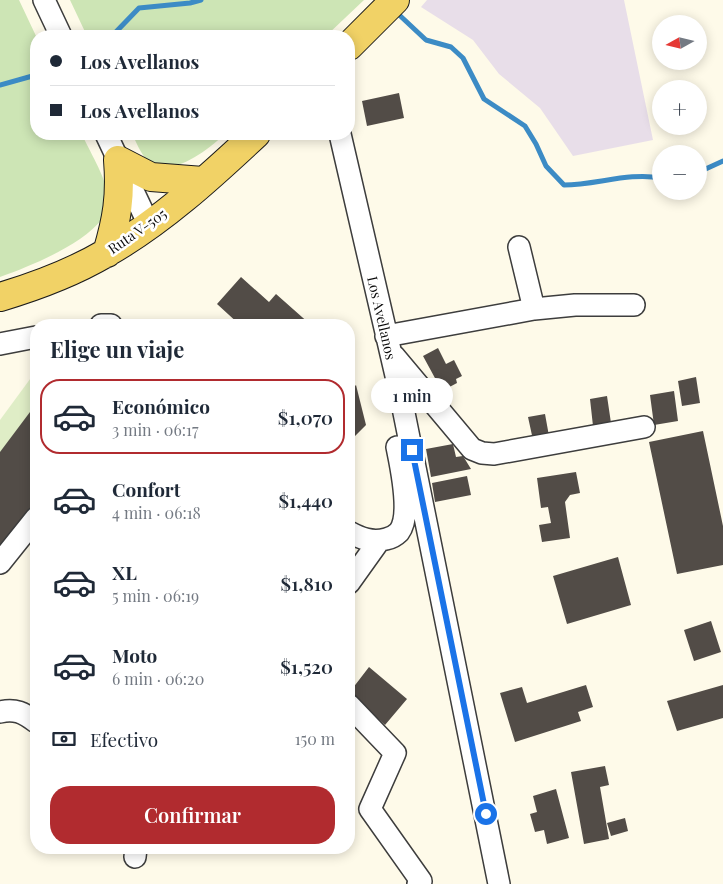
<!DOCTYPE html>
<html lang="es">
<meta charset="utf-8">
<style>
:root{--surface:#fff;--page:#f2f2f3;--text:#1f2937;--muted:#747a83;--line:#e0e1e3;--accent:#b12b2f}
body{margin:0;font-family:"Playfair Display",serif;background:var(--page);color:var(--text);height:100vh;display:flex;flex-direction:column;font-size:19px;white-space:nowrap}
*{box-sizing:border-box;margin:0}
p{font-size:16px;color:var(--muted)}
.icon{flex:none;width:28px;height:28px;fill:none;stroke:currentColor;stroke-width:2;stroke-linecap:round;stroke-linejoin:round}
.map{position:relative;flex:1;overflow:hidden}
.details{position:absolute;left:30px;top:319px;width:325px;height:535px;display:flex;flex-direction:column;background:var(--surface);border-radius:20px;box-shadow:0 2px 12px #0003}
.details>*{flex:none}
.guide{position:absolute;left:30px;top:30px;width:325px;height:110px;border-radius:20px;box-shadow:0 2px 12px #0003;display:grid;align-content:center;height:110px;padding:0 20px;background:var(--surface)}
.needle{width:32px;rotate:262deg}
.fabs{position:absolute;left:652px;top:15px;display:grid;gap:10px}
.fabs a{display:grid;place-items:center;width:55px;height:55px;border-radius:50%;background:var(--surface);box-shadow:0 2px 12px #0003;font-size:25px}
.end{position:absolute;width:22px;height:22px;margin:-11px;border:6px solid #1a73e8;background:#fff;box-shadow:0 0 0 2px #fff}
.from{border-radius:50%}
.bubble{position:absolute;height:35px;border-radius:18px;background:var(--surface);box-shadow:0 2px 12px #0003;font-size:16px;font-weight:600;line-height:35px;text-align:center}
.guide b{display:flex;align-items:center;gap:18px;height:48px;font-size:19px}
.guide b+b{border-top:1px solid var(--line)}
.guide i{width:12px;height:12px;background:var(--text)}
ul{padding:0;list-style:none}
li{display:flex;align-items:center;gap:15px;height:75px;margin:0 10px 8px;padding:0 10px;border:2px solid transparent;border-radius:20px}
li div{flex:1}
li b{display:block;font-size:19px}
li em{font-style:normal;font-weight:600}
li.selected{border-color:var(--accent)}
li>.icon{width:45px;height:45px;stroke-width:1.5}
h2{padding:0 20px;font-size:22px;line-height:60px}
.pay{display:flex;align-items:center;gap:12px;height:55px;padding:0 20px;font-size:19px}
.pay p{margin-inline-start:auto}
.cta{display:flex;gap:10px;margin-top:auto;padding:10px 20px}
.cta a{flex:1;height:58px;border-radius:20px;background:var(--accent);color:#fff;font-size:20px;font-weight:600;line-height:58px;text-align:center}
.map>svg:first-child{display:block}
</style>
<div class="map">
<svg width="723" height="884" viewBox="0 0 723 884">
<rect width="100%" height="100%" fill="#fefae9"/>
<path fill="#e8dee9" d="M 427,0 L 624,0 L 653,140 L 573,156 L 540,108 L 499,74 L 473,40 L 421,7 Z"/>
<path fill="#cde5b5" d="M 0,0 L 19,0 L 36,36 L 36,134 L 82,134 C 89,151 105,175 107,193 C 108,199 106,215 102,219 C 82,245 31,266 0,277 Z
M 70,0 L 364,0 L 326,36 L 87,36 Z
M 132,134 L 225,134 C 209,149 171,180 148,161 C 140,153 137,143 132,134 Z"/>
<path fill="#dfedc6" d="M 36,371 L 36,531 L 0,574 L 0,420 Z"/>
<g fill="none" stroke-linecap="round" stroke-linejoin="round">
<path stroke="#3c8bc5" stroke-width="5" d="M 395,11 L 426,40 L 451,47 L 463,58 L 484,99 L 525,126 L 536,144 L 546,166 L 564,185 C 596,185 629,172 661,178
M 112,36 L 139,8 L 190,3 L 201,0
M 0,85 L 36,75
M 699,172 L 723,161"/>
</g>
<path fill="#524c47" d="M 399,93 L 404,118 L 367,126 L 362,101 Z
M 241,277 L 269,302 L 276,294 L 311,325 L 240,325 L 217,304 Z
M 438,348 L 446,364 L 454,360 L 462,376 L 456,379 L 457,383 L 442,391 L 423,356 Z
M 696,377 L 700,403 L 682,406 L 678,381 Z
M 356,385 L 366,425 L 355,436 L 349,430 L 349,392 Z
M 674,391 L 678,421 L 654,425 L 650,395 Z
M 607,396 L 611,423 L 593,426 L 590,399 Z
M 36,404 L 36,504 L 0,549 L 0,452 Z
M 545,414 L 549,436 L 533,440 L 528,417 Z
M 703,431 L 723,526 L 723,565 L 677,574 L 649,442 Z
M 453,444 L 456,457 L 463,456 L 471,469 L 431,477 L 426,449 Z
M 576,472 L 580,493 L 570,495 L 565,502 L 570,538 L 542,542 L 539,525 L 551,523 L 548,507 L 541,508 L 537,478 Z
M 467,476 L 471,495 L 435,502 L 432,483 Z
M 618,557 L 631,605 L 567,624 L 553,576 Z
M 711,621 L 721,652 L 694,661 L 684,630 Z
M 369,667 L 407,699 L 385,725 L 349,693 Z
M 586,685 L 593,707 L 578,712 L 581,721 L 515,742 L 500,693 L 522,687 L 527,703 Z
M 723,685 L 723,718 L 677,731 L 667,701 Z
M 605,766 L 609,785 L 600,787 L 609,839 L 584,844 L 571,772 Z
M 556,789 L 569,838 L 547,844 L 544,830 L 535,832 L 530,814 L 537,812 L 533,796 Z
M 625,818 L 628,831 L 611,836 L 607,823 Z"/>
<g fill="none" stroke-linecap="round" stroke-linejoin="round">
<defs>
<path id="minor" d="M 44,0 L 61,36
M 106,134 L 149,225
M 340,134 L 400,393 L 499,884
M 519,247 L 534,309
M 101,325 L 111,325
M 386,336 L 534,309 L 575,305 L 634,305
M 0,344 L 36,337
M 394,356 L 472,449 L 482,453 L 494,454 L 644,427
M 349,532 C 360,538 372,543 386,539 C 391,538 395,536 399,532 C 412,515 401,467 397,447
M 0,563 L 36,518
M 349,583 L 379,541
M 349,705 L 395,753 L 370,809 L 421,881 L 418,884
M 0,712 C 15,708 24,713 36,722
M 135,857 L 136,848"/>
<path id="major" d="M 349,46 L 395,0
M 118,160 L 151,177 L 203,181
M 107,253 C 117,219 121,196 118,160
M 0,297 C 37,286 72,273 106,253 C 161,222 210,177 256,134"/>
</defs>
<use href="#minor" stroke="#3d3d3d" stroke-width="24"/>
<use href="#major" stroke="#1b1b1b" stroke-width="30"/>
<use href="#minor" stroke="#fff" stroke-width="21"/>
<use href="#major" stroke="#f1d266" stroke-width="28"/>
</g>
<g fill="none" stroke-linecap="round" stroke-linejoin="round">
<path stroke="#1a73e8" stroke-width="6" d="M 412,450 L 486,814"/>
</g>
<g text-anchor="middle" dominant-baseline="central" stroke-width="5" stroke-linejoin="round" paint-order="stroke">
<g font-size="14" fill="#0a0a0a" stroke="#fff">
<text transform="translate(137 231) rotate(-35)">Ruta V-505</text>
<text transform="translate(382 318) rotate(77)">Los Avellanos</text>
</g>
</g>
</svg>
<div class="fabs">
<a><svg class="needle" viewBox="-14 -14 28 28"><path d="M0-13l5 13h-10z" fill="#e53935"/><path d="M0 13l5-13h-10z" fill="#747a83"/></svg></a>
<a>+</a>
<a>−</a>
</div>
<i class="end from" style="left:486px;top:814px"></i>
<i class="end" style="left:412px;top:450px"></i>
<div class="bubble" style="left:371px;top:378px;width:82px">1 min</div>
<div class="guide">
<b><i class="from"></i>Los Avellanos</b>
<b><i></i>Los Avellanos</b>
</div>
<section class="details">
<h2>Elige un viaje</h2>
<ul>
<li class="selected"><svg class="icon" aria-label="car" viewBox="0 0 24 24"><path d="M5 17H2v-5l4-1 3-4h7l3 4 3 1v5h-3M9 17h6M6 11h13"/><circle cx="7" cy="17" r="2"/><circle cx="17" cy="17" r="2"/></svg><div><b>Económico</b><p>3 min · 06:17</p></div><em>$1,070</em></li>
<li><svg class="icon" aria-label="car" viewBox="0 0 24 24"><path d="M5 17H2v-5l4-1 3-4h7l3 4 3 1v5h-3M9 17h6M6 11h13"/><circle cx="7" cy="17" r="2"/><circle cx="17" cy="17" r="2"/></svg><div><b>Confort</b><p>4 min · 06:18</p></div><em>$1,440</em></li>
<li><svg class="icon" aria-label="car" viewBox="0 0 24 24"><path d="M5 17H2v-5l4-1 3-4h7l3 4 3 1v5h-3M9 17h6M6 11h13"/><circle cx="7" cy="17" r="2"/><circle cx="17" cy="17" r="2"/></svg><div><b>XL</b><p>5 min · 06:19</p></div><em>$1,810</em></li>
<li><svg class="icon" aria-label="car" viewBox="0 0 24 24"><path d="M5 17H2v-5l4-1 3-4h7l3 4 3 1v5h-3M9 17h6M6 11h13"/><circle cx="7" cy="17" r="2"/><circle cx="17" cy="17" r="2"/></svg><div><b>Moto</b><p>6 min · 06:20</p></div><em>$1,520</em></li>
</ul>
<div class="pay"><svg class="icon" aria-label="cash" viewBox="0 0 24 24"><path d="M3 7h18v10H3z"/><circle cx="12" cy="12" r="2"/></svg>Efectivo<p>150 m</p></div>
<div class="cta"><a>Confirmar</a></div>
</section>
</div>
